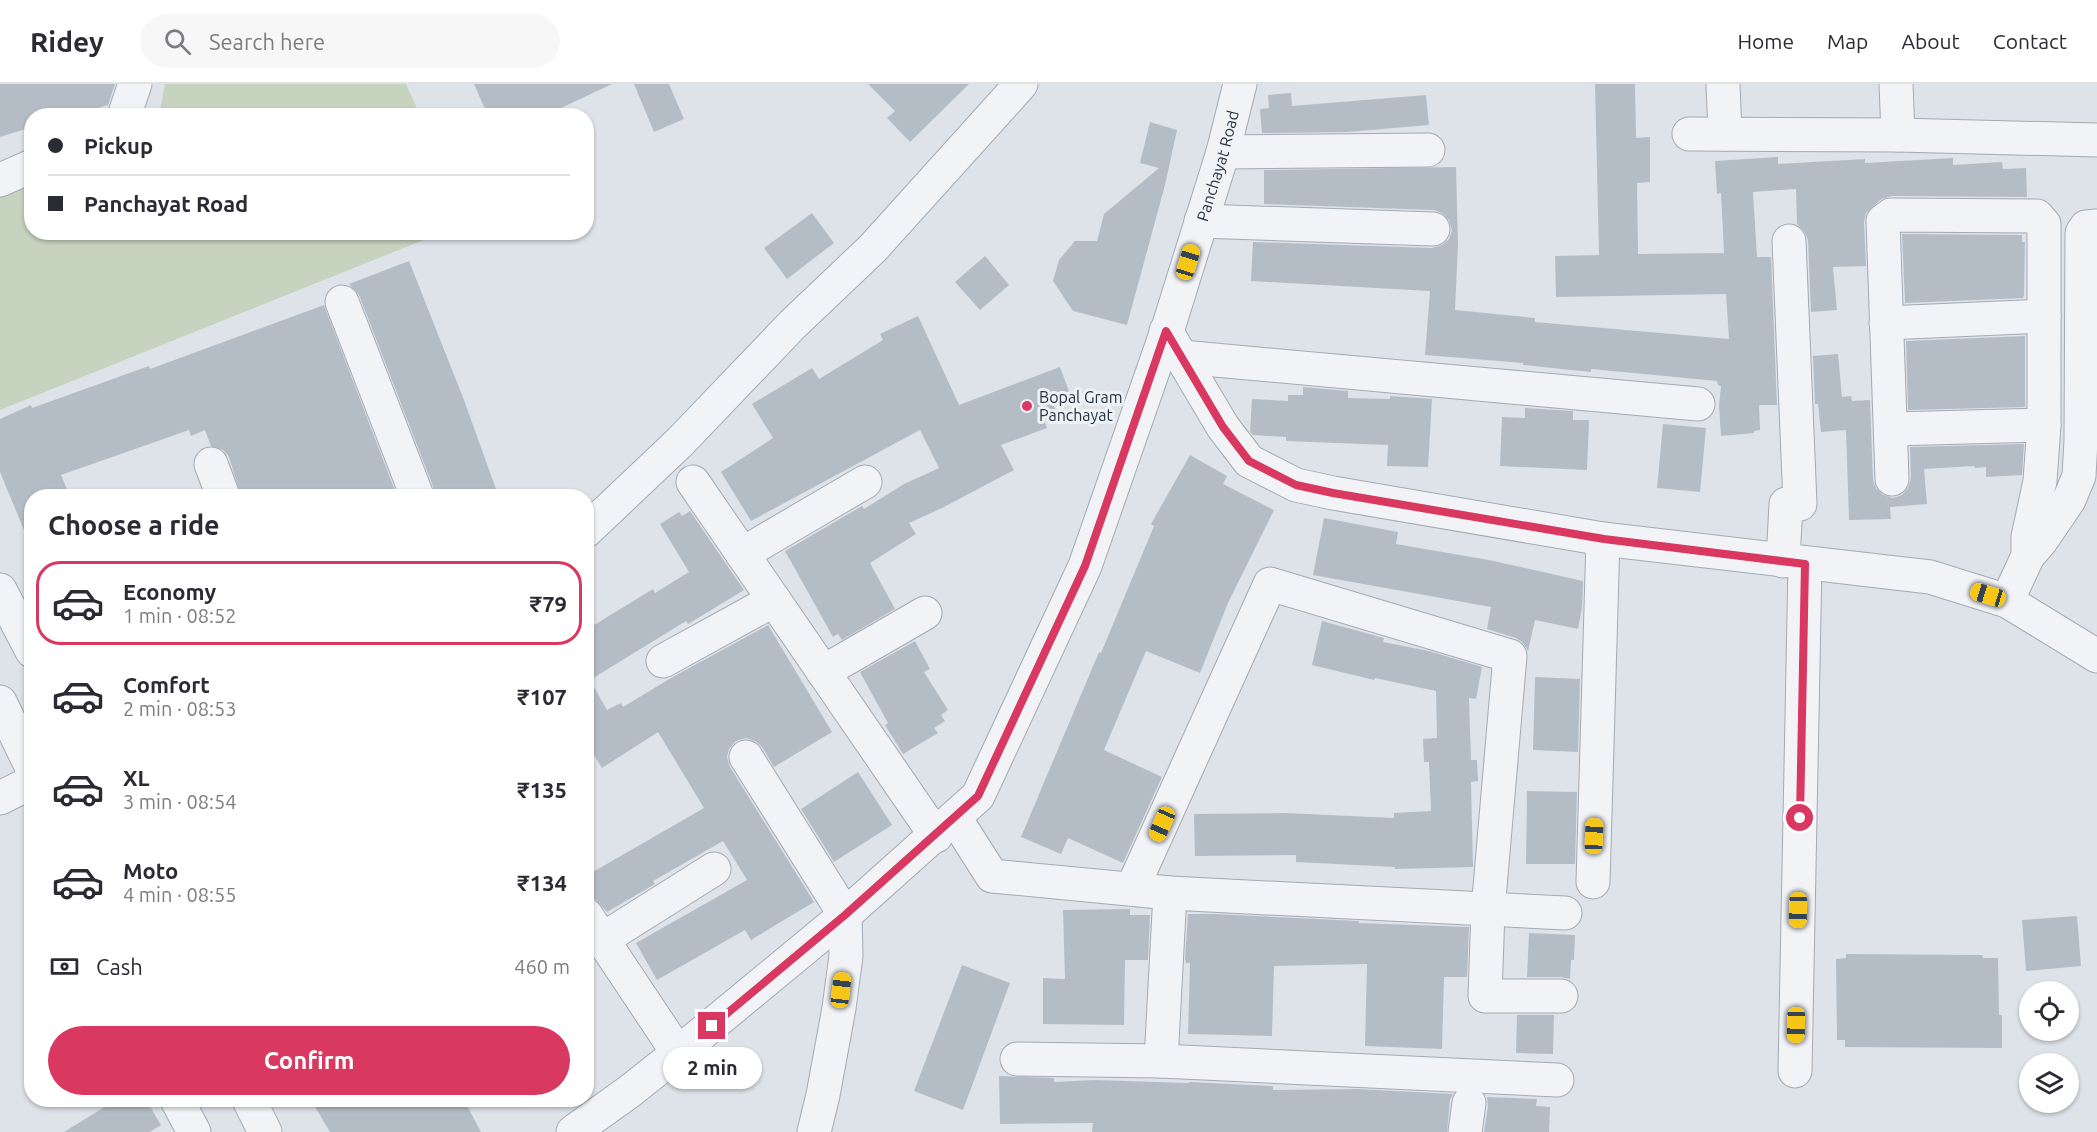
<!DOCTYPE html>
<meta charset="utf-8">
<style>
:root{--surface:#fff;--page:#f7f7f7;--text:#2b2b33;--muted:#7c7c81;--line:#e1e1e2;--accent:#d93860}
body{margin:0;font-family:Ubuntu,sans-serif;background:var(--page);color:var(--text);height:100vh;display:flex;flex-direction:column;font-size:22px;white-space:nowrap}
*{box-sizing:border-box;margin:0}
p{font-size:20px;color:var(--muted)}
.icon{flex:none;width:33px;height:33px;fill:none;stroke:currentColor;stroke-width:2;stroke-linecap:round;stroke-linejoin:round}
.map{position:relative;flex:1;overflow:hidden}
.panel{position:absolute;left:24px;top:405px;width:570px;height:618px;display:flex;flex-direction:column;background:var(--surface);border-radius:24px;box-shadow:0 2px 4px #0004}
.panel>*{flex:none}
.hud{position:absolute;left:24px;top:24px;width:570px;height:132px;border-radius:24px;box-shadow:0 2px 4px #0004;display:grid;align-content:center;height:132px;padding:0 24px;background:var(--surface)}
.buttons{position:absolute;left:2019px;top:897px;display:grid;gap:12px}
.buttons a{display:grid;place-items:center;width:60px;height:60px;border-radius:50%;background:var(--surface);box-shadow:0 2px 4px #0004;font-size:30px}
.end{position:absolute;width:27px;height:27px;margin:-14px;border:8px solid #d93860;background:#fff;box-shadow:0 0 0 3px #fff}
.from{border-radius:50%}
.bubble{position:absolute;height:42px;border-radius:21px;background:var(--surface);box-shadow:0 2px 4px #0004;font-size:20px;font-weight:700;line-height:42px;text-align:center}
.car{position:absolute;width:18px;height:36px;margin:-18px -9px;border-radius:8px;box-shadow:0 0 4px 2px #0007;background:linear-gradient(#f5c518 24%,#345 0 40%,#f5c518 0 76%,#345 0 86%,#f5c518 0)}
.hud b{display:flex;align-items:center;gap:21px;height:57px;font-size:22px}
.hud b+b{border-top:2px solid var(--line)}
.hud i{width:15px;height:15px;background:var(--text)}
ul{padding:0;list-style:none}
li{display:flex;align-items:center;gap:18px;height:84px;margin:0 12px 9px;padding:0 12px;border:3px solid transparent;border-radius:24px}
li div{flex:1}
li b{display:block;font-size:22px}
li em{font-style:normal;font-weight:700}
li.on{border-color:var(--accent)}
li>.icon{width:54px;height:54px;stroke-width:1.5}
h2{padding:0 24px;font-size:27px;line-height:72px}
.pay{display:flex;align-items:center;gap:15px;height:66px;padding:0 24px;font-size:22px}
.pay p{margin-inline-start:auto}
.primary-button{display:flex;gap:12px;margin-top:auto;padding:12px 24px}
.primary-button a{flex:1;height:69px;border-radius:36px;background:var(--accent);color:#fff;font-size:24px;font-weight:700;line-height:69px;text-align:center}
header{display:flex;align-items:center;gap:36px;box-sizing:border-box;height:84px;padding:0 30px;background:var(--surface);border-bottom:2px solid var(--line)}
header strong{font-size:28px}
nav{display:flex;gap:33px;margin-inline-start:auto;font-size:21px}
.search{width:420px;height:54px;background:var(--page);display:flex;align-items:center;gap:15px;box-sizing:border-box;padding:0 21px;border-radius:33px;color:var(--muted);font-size:22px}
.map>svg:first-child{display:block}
</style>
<header>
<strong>Ridey</strong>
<div class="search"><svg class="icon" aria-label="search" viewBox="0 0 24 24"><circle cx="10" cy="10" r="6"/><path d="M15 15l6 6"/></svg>Search here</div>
<nav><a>Home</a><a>Map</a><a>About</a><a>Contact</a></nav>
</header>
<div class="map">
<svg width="2097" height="1048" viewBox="0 0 2097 1048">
<rect width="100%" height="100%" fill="#dee3e9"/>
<path fill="#c6d3be" d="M 165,0 L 406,0 L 420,31 L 159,31 Z
M 31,92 L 32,148 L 441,149 L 0,326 L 0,101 Z"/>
<path fill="#b4bdc6" d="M 0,0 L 115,0 L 108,21 L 71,32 L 32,32 L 32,43 L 0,53 Z
M 474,0 L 612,0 L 544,32 L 488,32 Z
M 634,0 L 669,0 L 684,35 L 654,48 Z
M 868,0 L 969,0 L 910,58 L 887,34 L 895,27 Z
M 1595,0 L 1635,0 L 1636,54 L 1650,53 L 1650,98 L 1637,99 L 1638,170 L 1724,169 L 1721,109 L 1717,110 L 1715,77 L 1778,73 L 1778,80 L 1865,75 L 1865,79 L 1953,74 L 1953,81 L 2002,78 L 2003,85 L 2026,84 L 2027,113 L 1891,112 L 1880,116 L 1866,129 L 1864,138 L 1866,182 L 1833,183 L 1837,226 L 1811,228 L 1808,156 L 1804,147 L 1797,140 L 1796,105 L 1753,108 L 1757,173 L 1771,173 L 1777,321 L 1759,321 L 1760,346 L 1754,347 L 1754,349 L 1721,352 L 1719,322 L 1721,302 L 1718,301 L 1717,297 L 1591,285 L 1591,288 L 1523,281 L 1523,279 L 1425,271 L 1430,207 L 1251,197 L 1253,158 L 1432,164 L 1442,161 L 1449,155 L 1452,146 L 1449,136 L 1442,129 L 1434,126 L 1264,120 L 1264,86 L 1456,83 L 1458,161 L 1455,226 L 1535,234 L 1535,238 L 1729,255 L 1726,210 L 1556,213 L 1555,172 L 1599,171 Z
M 1291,9 L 1292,22 L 1426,11 L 1429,41 L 1347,48 L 1262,49 L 1260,25 L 1269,24 L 1268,11 Z
M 1150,38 L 1177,46 L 1165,101 L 1127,241 L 1073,227 L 1053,197 L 1059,176 L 1075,157 L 1097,157 L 1104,130 L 1159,84 L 1140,79 Z
M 812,129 L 834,159 L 787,195 L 764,164 Z
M 1902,150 L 2022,151 L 2022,158 L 2025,158 L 2024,211 L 2023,214 L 1905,219 Z
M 985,172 L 1009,201 L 980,226 L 955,198 Z
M 409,177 L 464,316 L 497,408 L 486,412 L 435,412 L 434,405 L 359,211 L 349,200 Z
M 324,221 L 397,412 L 241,412 L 229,373 L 223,366 L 211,362 L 205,346 L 191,352 L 189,346 L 61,391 L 70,412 L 32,412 L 31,463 L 0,388 L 0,335 L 31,321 L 32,324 L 149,282 L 150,285 Z
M 918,232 L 959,321 L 1060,283 L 1070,310 L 1052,317 L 1056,328 L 1043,333 L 1047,344 L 1001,361 L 1014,386 L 942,424 L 909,439 L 916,450 L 870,479 L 895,525 L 842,556 L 838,550 L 833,553 L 785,467 L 862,422 L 864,425 L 904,400 L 939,384 L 920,346 L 751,437 L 721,388 L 773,354 L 752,320 L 812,284 L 819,295 L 883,256 L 880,250 Z
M 2025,252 L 2025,323 L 1908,326 L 1906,257 Z
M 1838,270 L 1842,313 L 1851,312 L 1852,317 L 1870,316 L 1873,396 L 1876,404 L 1883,411 L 1893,414 L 1902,411 L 1908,404 L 1911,394 L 1910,363 L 2024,360 L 2022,391 L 1986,393 L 1986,383 L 1975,384 L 1974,382 L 1924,385 L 1927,420 L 1890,423 L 1891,435 L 1849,436 L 1846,346 L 1821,348 L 1818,320 L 1815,320 L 1813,272 Z
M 1303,303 L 1348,307 L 1348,314 L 1390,315 L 1390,312 L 1432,315 L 1428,383 L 1387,382 L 1388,361 L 1286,357 L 1286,353 L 1253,351 L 1250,348 L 1252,315 L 1288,317 L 1288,311 L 1303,311 Z
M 1525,324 L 1573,327 L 1573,336 L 1589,336 L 1587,386 L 1500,382 L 1502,333 L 1525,334 Z
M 1663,340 L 1706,344 L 1700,408 L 1657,404 Z
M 1190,371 L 1227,392 L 1223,400 L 1274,426 L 1228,519 L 1200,589 L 1146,567 L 1104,666 L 1162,693 L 1123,779 L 1068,754 L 1061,770 L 1021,753 L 1099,568 L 1101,569 L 1154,442 L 1151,440 Z
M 690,427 L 744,506 L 688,540 L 686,537 L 590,596 L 607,626 L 621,619 L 623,623 L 671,594 L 768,541 L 832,648 L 774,683 L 762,663 L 755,657 L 746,654 L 736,657 L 729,665 L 727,673 L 730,683 L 814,818 L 751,856 L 745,846 L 657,896 L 636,859 L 747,796 L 723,757 L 653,797 L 655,800 L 607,828 L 595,815 L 587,813 L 586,792 L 704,724 L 658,648 L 602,684 L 586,658 L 586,546 L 653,505 L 655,509 L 689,488 L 660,440 L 679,428 L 682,432 Z
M 1324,434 L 1398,448 L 1396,460 L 1489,476 L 1583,497 L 1582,524 L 1578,545 L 1535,536 L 1528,567 L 1523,559 L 1516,554 L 1487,545 L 1491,523 L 1313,491 Z
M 1322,537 L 1384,554 L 1383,558 L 1429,567 L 1482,583 L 1476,615 L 1469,614 L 1471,676 L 1477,676 L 1478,697 L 1471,698 L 1473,783 L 1395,785 L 1395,783 L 1296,778 L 1296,771 L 1195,772 L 1194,730 L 1285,729 L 1394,734 L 1394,729 L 1431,727 L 1429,678 L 1424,678 L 1423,655 L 1437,654 L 1436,607 L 1375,594 L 1374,596 L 1312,581 Z
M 915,557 L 930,585 L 924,588 L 948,626 L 941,631 L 945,637 L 934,644 L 938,649 L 903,670 L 885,641 L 888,639 L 860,588 Z
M 1535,593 L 1580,595 L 1578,668 L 1533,666 Z
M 858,688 L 892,741 L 834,778 L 801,725 Z
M 1527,707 L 1577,708 L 1575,780 L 1526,780 Z
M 1130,825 L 1130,831 L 1150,831 L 1148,876 L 1125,876 L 1124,941 L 1043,940 L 1043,894 L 1065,895 L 1063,826 Z
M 1188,830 L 1214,830 L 1359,837 L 1359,839 L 1469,843 L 1467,893 L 1444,893 L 1442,965 L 1365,962 L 1367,880 L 1274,882 L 1272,952 L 1188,950 L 1190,879 L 1186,879 L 1185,875 Z
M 2077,832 L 2081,882 L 2026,887 L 2022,836 Z
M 1529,849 L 1575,851 L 1574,876 L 1571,876 L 1570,895 L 1561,893 L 1527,893 Z
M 1846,870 L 1982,871 L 1983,874 L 1998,874 L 1999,931 L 2002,931 L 2002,964 L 1845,963 L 1845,956 L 1837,956 L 1836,875 L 1846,874 Z
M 962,881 L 1010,899 L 963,1026 L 914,1007 Z
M 1517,931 L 1554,931 L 1553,970 L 1516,969 Z
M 999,992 L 1054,994 L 1054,998 L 1094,996 L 1189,999 L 1189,998 L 1273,1002 L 1273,1006 L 1358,1005 L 1453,1010 L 1450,1016 L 1447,1048 L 1092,1048 L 1093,1039 L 1000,1040 Z
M 1487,1013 L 1537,1015 L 1536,1022 L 1550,1023 L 1549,1048 L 1484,1048 L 1488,1022 Z
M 116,1016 L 146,1016 L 161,1041 L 150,1048 L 64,1048 Z
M 311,1016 L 464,1016 L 481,1048 L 330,1048 Z"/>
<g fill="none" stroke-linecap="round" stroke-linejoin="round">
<defs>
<g id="minor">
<path d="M 1723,0 L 1725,50"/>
<path d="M 1896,0 L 1898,51"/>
<path d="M 124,32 L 135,0"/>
<path d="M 1689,50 L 1898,51 L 2097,56"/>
<path d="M 1223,68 L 1428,66"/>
<path d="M 0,96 L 32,82"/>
<path d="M 1201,137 L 1433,145"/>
<path d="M 342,218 L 417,412"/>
<path d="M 1886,239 L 2044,232"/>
<path d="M 1166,247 L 1223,343 L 1249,377 L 1296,401 L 1333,409 L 1603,455 L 1930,493 L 2007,517 L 2097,572"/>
<path d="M 1182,273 L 1698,320"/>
<path d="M 1891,345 L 2044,341"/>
<path d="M 211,380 L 223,412"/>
<path d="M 1892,395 L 1883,137 L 1891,131 L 2037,132 L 2044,140 L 2044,341 L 2040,397 L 2028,453 L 2028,472"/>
<path d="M 693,398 L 936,752"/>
<path d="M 586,447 L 680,358 L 792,241 L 873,164 L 1021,0"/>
<path d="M 742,470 L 865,398"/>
<path d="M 1783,477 L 1786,420 L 1800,420 L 1789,157"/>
<path d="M 0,506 L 32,567"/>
<path d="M 2007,517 L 2028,472 L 2041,457 L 2069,416 L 2079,392 L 2081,356 L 2082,149 L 2086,143 L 2097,142"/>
<path d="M 663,577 L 774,516"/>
<path d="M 823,588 L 925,529"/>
<path d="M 0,618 L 32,684"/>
<path d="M 746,673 L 845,831 L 846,872 L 839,924 L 823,1011 L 814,1048"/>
<path d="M 0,714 L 32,698"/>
<path d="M 955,734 L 992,792 L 1170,809 L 1565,829"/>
<path d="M 1593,798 L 1603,455"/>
<path d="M 1132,805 L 1270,500 L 1510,572 L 1488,826 L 1485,912 L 1561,912"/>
<path d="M 586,831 L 678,969"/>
<path d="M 603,855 L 714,785"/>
<path d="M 1017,975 L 1161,977 L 1557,996"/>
<path d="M 1161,977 L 1170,809"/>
<path d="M 1795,987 L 1805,480"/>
<path d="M 177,1016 L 194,1048"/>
<path d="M 249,1016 L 265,1048"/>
<path id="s1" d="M 573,1048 L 630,1007 L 678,969 L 845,831 L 978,712 L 1085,482 L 1169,241 L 1223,68 L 1240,0"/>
<path d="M 1465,1048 L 1469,1019"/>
</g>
</defs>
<use href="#minor" stroke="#a3aab3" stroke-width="35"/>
<use href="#minor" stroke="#f1f3f7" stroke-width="33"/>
</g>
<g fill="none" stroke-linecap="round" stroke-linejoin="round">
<path stroke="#d93860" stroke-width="8" d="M 712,942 L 845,831 L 978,712 L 1085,482 L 1166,247 L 1223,343 L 1249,377 L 1296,401 L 1333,409 L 1604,455 L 1805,480 L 1800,734"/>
</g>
<circle fill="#d93860" stroke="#edf2f6" stroke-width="2" cx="1027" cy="322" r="6"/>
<g text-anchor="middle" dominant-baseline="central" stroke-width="6" stroke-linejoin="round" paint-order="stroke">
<g font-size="16" fill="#263241" stroke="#edf2f6">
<text stroke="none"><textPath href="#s1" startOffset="1202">Panchayat Road</textPath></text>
</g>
<g font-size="16" fill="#263241" stroke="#edf2f6" text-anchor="start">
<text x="1039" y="313">Bopal Gram<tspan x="1039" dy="18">Panchayat</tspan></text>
</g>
</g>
</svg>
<div class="buttons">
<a><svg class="icon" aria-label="locate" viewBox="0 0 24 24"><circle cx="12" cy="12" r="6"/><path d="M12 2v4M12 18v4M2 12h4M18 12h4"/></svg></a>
<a><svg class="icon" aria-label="layers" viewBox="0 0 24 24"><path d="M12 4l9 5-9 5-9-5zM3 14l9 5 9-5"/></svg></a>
</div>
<i class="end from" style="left:1800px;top:734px"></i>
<i class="end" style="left:712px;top:942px"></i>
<div class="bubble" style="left:663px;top:963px;width:99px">2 min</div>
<i class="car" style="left:1188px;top:178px;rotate:17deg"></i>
<i class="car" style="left:1988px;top:511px;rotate:287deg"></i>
<i class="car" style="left:1162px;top:740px;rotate:204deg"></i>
<i class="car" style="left:1594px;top:752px;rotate:2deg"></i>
<i class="car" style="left:1798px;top:826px;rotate:181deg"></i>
<i class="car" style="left:841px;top:906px;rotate:7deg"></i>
<i class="car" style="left:1796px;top:941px;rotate:181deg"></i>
<div class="hud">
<b><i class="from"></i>Pickup</b>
<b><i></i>Panchayat Road</b>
</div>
<section class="panel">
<h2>Choose a ride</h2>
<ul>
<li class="on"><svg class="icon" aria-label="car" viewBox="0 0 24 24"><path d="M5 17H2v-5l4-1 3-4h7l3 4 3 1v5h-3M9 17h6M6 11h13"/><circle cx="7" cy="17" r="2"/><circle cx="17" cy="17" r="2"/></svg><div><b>Economy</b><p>1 min · 08:52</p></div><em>₹79</em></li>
<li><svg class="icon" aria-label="car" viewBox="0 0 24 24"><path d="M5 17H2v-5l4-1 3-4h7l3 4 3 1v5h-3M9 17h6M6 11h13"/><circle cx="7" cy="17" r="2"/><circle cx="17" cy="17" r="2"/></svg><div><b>Comfort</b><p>2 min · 08:53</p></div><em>₹107</em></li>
<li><svg class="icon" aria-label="car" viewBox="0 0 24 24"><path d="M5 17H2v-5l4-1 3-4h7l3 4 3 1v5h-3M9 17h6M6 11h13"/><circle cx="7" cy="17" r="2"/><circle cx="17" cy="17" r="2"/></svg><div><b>XL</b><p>3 min · 08:54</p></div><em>₹135</em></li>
<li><svg class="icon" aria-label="car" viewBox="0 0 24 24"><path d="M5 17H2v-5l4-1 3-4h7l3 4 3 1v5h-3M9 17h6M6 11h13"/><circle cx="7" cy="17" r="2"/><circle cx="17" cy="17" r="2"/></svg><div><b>Moto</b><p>4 min · 08:55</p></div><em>₹134</em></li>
</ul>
<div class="pay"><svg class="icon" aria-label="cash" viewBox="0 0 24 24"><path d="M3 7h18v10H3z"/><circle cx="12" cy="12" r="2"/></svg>Cash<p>460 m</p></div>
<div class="primary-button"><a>Confirm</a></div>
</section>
</div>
